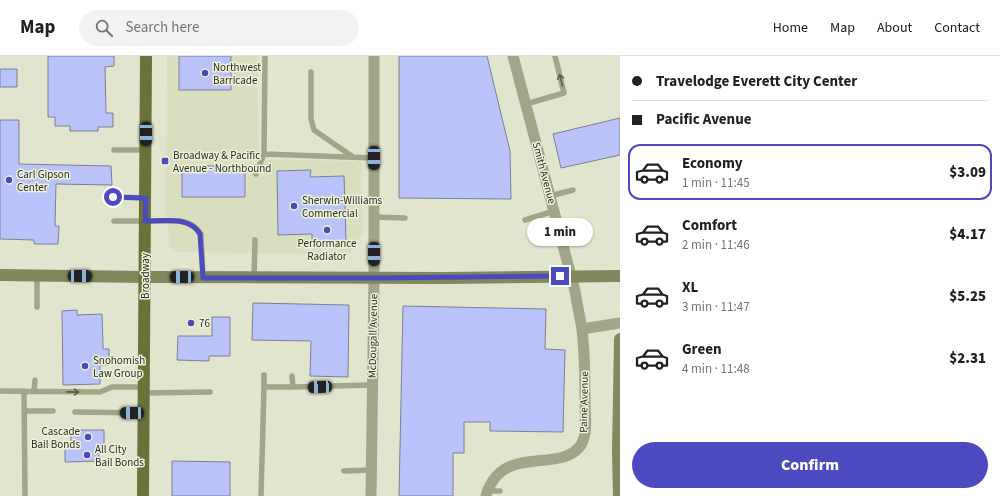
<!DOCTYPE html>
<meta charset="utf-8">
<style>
:root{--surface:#fff;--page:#f2f2f2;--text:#202124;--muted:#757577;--line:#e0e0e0;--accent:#4b4ac0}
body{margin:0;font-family:"Source Sans 3",sans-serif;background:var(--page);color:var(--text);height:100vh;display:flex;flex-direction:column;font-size:15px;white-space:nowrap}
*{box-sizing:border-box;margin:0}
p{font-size:13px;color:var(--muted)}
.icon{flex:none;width:22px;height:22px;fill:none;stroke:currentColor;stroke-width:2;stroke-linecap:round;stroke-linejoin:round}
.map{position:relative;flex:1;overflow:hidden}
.drawer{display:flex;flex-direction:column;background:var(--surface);width:380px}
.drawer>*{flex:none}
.banner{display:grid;align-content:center;height:88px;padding:0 12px;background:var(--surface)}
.end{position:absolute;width:18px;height:18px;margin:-9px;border:5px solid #4b4ac0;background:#fff;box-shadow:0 0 0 2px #fff}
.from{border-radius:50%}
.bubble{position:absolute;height:28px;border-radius:14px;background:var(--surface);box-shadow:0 1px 3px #0004;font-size:13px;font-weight:800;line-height:28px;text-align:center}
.car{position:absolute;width:12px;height:24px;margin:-12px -6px;border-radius:5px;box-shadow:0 0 3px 1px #0007;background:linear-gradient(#222 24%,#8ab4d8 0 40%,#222 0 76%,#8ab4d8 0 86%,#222 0)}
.banner b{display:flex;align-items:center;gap:14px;height:38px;font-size:15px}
.banner b+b{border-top:1px solid var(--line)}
.banner i{width:10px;height:10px;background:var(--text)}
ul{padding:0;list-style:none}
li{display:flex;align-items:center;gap:12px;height:56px;margin:0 8px 6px;padding:0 4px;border:2px solid transparent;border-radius:12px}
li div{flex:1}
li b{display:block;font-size:15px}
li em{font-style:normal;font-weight:800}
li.current{border-color:var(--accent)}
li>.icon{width:36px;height:36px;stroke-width:1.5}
.cta{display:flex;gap:8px;margin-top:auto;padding:8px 12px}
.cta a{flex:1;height:46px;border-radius:24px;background:var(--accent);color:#fff;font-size:16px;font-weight:800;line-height:46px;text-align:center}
header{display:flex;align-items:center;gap:24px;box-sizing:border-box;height:56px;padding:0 20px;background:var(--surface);border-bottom:1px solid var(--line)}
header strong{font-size:19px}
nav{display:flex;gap:22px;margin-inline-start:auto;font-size:14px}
.search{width:280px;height:36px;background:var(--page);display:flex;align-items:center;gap:10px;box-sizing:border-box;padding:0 14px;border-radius:22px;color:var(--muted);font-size:15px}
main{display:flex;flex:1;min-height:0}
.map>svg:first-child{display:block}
</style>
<header>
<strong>Map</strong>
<div class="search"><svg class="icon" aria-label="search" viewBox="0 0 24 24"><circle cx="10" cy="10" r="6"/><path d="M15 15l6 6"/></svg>Search here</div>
<nav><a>Home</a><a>Map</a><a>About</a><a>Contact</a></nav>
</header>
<main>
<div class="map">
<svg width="620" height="440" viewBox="0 0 620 440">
<rect width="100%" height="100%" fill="#e1e5cd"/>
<path fill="#d8debe" d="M 167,0 L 257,0 L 259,104 L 361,105 L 362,178 L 349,198 L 175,196 L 170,191 L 166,157 Z"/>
<path fill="#bac3f9" stroke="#7b7f93" d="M 48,0 L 114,0 L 114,10 L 105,11 L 106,57 L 113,57 L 113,71 L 98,71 L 98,75 L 70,75 L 70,70 L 55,70 L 55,61 L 48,61 Z
M 179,0 L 231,0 L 231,34 L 179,34 Z
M 399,0 L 487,0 L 510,95 L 511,143 L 399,142 Z
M 0,13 L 17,13 L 17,31 L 0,31 Z
M 620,62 L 620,99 L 561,112 L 553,78 Z
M 0,64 L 19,64 L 19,108 L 111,110 L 112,129 L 56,128 L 55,170 L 59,170 L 58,188 L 34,188 L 34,184 L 0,183 Z
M 182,110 L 245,110 L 245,141 L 182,141 Z
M 311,114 L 310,121 L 344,120 L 346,185 L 312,186 L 312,178 L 278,179 L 277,115 Z
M 253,247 L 349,249 L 348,321 L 310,320 L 311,285 L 252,284 Z
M 403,250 L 546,253 L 545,293 L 565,294 L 563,376 L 490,375 L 490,366 L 464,366 L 464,397 L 453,397 L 453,440 L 399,440 Z
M 77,254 L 77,259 L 102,258 L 103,289 L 103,293 L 109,293 L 109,309 L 100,309 L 100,328 L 63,329 L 62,255 Z
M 212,261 L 230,261 L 230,300 L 209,300 L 209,305 L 177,304 L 178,280 L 212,280 Z
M 71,374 L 104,374 L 104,390 L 99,390 L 99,405 L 65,406 L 65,389 L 71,389 Z
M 172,405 L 230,406 L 230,440 L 172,440 Z"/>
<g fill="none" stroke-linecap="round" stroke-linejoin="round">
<path stroke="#a0a687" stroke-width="5.5" d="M 311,16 L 311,63 L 314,74 L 353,101
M 526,48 L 564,37 L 555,0
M 114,94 L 145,94
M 264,98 L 374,102
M 256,118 L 264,98 L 265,0
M 550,140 L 573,134
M 113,141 L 145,142
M 374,161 L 405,162
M 525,164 L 554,155
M 114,165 L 180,165 C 189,167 195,169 201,178 L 203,222
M 254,221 L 255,184
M 37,251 L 37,220
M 292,320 L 293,331
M 264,331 L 264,319
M 0,335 L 100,336 L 112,331 L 144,331
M 24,335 L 25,440
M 34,335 L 35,324
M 144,337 L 210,336
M 24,355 L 53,355
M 75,356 L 144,357
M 344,415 L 371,414
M 487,435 L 500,435
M 261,440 L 264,331 L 293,331 L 373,329"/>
<path stroke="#a0a687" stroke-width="11" d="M 582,273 L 620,267
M 371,440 L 374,222 L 374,0
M 486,440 C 487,435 489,431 492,426 C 513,392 562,416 581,389 C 588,377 585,360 585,347 C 585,322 585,298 582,274 C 580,261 577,248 575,235 L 513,0"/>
<path stroke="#81885b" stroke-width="12" d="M 0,219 L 145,221 L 443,222
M 619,440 L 618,395 L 620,283"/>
<path stroke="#6b7239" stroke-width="12" d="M 143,440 L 146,0"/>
<path stroke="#81885b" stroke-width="12" d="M 443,222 L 620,220"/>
</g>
<defs><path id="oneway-shaft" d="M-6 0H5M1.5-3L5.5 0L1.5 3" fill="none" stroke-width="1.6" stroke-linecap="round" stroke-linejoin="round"/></defs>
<g stroke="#5a5d4c">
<use href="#oneway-shaft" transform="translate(561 24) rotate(-104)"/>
<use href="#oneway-shaft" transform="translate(73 336) rotate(1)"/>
</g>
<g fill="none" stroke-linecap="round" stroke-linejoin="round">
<path stroke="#4b4ac0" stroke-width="5" d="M 113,141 L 146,142 L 145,165 C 163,165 190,160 200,178 L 203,222 L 374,222 L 560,220"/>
</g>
<g fill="#4b4ac0" stroke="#eef2db" stroke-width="1.5">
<circle cx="205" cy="17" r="4"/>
<rect x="161" y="101" width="8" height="8" rx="2"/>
<circle cx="9" cy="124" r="4"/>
<circle cx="294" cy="150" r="4"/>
<circle cx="327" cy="174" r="4"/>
<circle cx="191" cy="267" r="4"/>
<circle cx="85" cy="310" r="4"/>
<circle cx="88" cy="381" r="4"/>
<circle cx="87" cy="399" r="4"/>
</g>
<g text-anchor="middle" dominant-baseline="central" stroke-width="3" stroke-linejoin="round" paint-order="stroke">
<g font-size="11" fill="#2c2d24" stroke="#eef2db" text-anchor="start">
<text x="213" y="11">Northwest<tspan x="213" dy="13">Barricade</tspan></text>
<text x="173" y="99">Broadway &amp; Pacific<tspan x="173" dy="13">Avenue - Northbound</tspan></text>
<text x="17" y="118">Carl Gipson<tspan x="17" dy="13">Center</tspan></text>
<text x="302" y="144">Sherwin-Williams<tspan x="302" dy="13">Commercial</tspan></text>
<text x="327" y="187" text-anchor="middle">Performance<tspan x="327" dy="13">Radiator</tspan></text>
<text x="199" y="267">76</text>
<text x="93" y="304">Snohomish<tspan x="93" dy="13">Law Group</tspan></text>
<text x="80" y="375" text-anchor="end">Cascade<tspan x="80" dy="13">Bail Bonds</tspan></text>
<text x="95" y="393">All City<tspan x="95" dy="13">Bail Bonds</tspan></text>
</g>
<g font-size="11" fill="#2c2d24" stroke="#eef2db">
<text transform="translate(544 117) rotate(75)">Smith Avenue</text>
<text transform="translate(145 220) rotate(-90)">Broadway</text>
<text transform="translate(373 280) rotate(-89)">McDougall Avenue</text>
<text transform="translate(584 346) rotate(-89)">Paine Avenue</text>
</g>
</g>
</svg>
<i class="end from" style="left:113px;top:141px"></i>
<i class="end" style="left:560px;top:220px"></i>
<div class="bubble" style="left:527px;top:162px;width:66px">1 min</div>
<i class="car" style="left:146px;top:78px;rotate:180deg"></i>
<i class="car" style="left:374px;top:102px;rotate:180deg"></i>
<i class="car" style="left:374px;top:198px;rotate:180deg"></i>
<i class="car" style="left:80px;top:220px;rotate:91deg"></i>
<i class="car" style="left:182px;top:221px;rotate:270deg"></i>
<i class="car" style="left:320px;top:331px;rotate:268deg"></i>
<i class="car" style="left:132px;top:357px;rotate:271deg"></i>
</div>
<section class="drawer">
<div class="banner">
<b><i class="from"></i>Travelodge Everett City Center</b>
<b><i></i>Pacific Avenue</b>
</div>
<ul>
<li class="current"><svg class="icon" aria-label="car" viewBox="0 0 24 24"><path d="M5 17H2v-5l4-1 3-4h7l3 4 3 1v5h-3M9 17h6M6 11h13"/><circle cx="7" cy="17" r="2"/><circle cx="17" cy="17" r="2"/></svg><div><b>Economy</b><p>1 min · 11:45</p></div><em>$3.09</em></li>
<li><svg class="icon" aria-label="car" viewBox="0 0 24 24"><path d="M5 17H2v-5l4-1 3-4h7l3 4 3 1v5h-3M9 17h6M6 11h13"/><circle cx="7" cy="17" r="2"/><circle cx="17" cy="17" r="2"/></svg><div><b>Comfort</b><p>2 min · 11:46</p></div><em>$4.17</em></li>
<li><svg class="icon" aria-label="car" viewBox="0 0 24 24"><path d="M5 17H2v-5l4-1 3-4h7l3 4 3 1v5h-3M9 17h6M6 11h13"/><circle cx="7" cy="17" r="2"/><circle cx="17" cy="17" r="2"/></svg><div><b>XL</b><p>3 min · 11:47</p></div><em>$5.25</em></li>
<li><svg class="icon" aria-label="car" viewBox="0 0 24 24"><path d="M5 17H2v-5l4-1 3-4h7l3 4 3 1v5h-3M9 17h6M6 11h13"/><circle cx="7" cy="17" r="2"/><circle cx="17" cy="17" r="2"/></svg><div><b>Green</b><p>4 min · 11:48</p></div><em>$2.31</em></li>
</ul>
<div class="cta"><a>Confirm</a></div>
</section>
</main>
